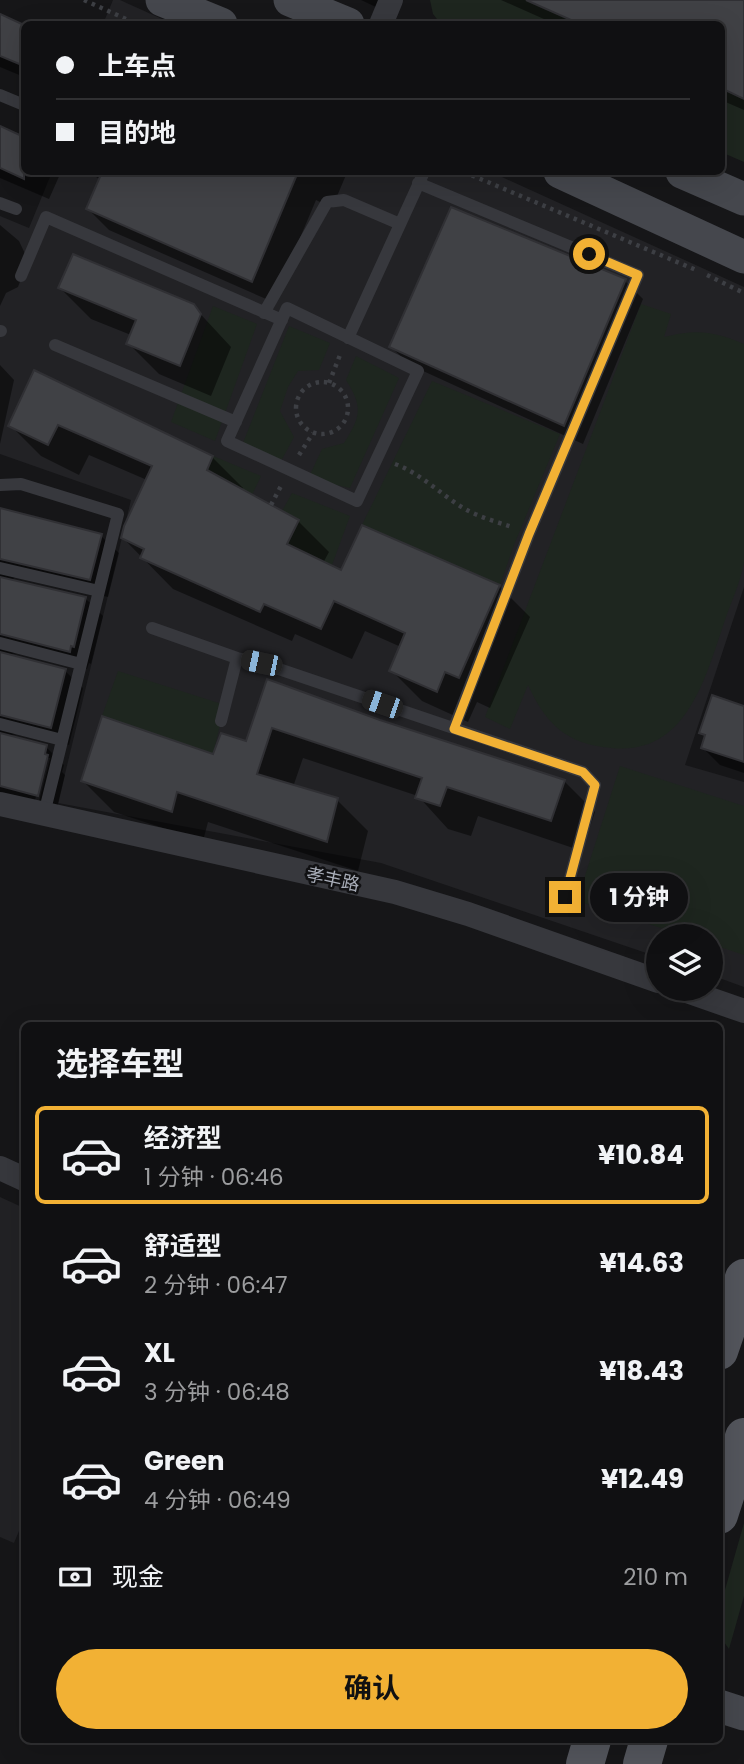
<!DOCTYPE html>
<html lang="zh">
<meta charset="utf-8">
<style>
:root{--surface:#101012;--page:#1e1e20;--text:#f1f3f6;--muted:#9c9d9f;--line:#303032;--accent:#f2b134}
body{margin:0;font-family:Poppins,"Noto Sans SC",sans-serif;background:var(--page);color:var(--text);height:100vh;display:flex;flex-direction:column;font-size:26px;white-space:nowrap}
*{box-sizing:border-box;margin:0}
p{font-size:23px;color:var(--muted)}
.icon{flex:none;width:38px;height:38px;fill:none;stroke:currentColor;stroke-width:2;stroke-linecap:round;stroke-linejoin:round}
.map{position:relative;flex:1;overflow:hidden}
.sheet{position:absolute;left:21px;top:1022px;width:702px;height:721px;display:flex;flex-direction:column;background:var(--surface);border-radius:10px;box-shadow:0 7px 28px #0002,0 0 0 2px var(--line)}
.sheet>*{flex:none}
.top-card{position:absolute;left:21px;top:21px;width:704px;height:154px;border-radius:10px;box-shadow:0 7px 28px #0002,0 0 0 2px var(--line);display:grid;align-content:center;height:154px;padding:0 35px;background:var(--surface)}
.fabs{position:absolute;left:646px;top:924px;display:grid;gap:14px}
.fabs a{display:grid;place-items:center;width:77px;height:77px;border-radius:50%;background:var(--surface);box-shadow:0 7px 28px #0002,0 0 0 2px var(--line);font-size:35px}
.end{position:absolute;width:32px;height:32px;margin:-16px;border:9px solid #f2b134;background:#111;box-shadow:0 0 0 4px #111}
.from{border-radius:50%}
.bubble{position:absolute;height:49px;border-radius:24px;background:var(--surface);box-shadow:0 7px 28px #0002,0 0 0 2px var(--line);font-size:23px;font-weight:700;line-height:49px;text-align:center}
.car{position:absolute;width:21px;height:42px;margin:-21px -10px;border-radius:9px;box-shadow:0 0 5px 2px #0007;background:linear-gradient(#222 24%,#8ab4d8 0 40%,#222 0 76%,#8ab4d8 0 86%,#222 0)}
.top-card b{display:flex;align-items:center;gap:24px;height:66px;font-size:26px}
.top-card b+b{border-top:2px solid var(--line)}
.top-card i{width:18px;height:18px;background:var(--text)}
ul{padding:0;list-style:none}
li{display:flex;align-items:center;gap:21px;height:98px;margin:0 14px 10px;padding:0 21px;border:4px solid transparent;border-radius:10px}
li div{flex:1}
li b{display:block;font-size:26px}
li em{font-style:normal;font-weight:700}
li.selected{border-color:var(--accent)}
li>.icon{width:63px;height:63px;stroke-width:1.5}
h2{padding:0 35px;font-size:32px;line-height:84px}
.pay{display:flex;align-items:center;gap:18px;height:77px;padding:0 35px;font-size:26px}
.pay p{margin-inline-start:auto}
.cta{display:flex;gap:14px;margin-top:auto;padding:14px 35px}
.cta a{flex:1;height:80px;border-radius:42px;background:var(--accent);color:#111;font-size:28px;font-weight:700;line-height:80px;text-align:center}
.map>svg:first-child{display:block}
</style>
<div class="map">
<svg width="744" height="1764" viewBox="0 0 744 1764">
<rect width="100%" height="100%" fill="#161618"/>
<path fill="#222225" d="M 113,0 L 120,0 L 173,24 L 103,24 Z
M 52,172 L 491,172 L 744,287 L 744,587 L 685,765 L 744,782 L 744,987 L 711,975 L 710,936 L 658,936 L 658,957 L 381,863 L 58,803 L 131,500 L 0,454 L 0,216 L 29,228 Z
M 0,1197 L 24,1208 L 24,1519 L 14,1543 L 0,1537 Z"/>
<path fill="#1e261f" d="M 430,0 L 744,0 L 744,162 L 721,152 L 721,24 L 441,24 L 433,14 Z
M 641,304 L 671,314 L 664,337 C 697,329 713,331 744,344 C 744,394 744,444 744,493 C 744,515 744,541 744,562 C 741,582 730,604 724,623 C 705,679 686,756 611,748 C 566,744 546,724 528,685 L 510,729 L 485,717 Z
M 213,306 L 257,324 L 215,441 L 171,422 Z
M 289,326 L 330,343 L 319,370 L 298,371 L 288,387 L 280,411 L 294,437 L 279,465 L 241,448 Z
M 356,356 L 399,378 L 350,488 L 308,479 L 322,449 L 344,443 C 361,416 363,407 346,380 Z
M 432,381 L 560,434 L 514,545 L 500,585 L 362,525 Z
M 213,456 L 261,476 L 252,495 L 199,487 Z
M 292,493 L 350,516 L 332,565 L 287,544 L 299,520 L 282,511 Z
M 118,671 L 225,705 L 213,754 L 102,716 Z
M 620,766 L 744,806 L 744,955 L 711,944 L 710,936 L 686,936 L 577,901 Z
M 744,1523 L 744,1596 L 729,1649 L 719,1635 L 719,1611 Z"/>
<path fill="#0007" fill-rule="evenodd" d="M 361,0 L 381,0 L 378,8 Z
M 501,0 L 744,0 L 744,110 L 721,100 L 721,24 L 555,24 Z
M 0,17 L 24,27 L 24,77 L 0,67 Z
M 0,129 L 24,139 L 24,172 L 61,172 L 49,199 L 0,178 Z
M 88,172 L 343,172 L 346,175 L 332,208 L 316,200 L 273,302 L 109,230 L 88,209 L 101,180 Z
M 0,225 L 19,241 L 28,260 L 18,287 L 6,293 L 0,306 Z
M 625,281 L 643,299 L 583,444 L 410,365 L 391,347 Z
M 60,288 L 193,306 L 231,347 L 211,396 L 159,374 L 128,343 L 131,335 L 91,319 Z
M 0,365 L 14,380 L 0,444 Z
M 35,372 L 212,457 L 243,488 L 242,491 L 298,521 L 329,552 L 323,563 L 342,572 L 499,586 L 530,617 L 490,708 L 477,702 L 468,722 L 422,701 L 391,670 L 401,647 L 365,631 L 352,659 L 295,634 L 292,641 L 173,589 L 123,538 L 147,480 L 89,455 L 79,475 L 41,456 L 10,425 Z
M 0,512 L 101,536 L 119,553 L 108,597 L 21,577 L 15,577 L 11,581 L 85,598 L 103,616 L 91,664 L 89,663 L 87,669 L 21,652 L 12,654 L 10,657 L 65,671 L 83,688 L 69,745 L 20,733 L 12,735 L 11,738 L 46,747 L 64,765 L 62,772 L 65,775 L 56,813 L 0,798 ZM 46,758 L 50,758 L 38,805 L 34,804 Z
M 268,681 L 380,722 L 564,781 L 595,812 L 582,851 L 478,816 L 471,836 L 448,829 L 418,796 L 303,758 L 293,787 L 337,800 L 368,831 L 358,871 L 208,822 L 203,841 L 114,812 L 83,781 L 214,756 L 247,743 Z
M 744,707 L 744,773 L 720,765 L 703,748 L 706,737 L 701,732 Z"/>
<path fill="#404145" stroke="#303034" stroke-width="2" d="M 526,0 L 744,0 L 744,99 L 721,88 L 721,24 L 580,24 Z
M 0,14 L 24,25 L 24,66 L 0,56 Z
M 0,126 L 24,137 L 24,179 L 0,168 Z
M 102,172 L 298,172 L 252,282 L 86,209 Z
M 451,207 L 626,279 L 564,426 L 389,347 Z
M 73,254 L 194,304 L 201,314 L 180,366 L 126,344 L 136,320 L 58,288 Z
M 34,370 L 213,456 L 207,470 L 299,520 L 287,544 L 341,570 L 362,525 L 500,585 L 459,678 L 445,672 L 437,692 L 389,671 L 405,633 L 334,601 L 321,629 L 264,604 L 260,612 L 140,558 L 144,549 L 121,538 L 124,526 L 152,466 L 58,425 L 48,445 L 8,426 Z
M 0,508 L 102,534 L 90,580 L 0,559 Z
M 0,577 L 86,597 L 74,647 L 71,646 L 70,652 L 0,634 Z
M 0,652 L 66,669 L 51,728 L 0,715 Z
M 267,679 L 380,720 L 565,780 L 551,821 L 447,787 L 440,806 L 415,798 L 422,778 L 272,728 L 257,774 L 338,798 L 327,842 L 177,792 L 172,812 L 81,781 L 102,716 L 213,754 L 221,733 L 246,741 Z
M 712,695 L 744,706 L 744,762 L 701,748 L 705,735 L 699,733 Z
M 0,733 L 47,745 L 45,754 L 48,755 L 38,796 L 0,786 Z"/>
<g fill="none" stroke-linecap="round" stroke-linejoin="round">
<path stroke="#3d3f44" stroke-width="4.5" stroke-dasharray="3.5 5" stroke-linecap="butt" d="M 84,0 L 137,24
M 464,172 L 696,270
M 707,275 L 744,293
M296 408a26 26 0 1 1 52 0a26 26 0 1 1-52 0Z
M 329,383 L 340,355
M 299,455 L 313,433
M 395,464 C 422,474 441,495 465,509 C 479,517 497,522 512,527
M 271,505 L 282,484"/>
<path stroke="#37383d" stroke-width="12" d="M 0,95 L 24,105
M 418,183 L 638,275 L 529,534 L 454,728
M 0,203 L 16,209
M 21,276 L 46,217 L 282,320
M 287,308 L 418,371 L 357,501 L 227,441 Z
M 264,313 L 327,202 L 344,200 L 400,224
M 0,331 L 1,331
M 348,338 L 424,172
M 55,345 L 236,422
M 0,485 L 21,484 L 118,514 L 44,814
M 0,568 L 99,591
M 152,628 L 237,658
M 0,643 L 81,664
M 221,721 L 237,658 L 261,663 L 583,772 L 595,785 L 565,897
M 0,724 L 62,740"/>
<path stroke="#37383d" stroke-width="24" d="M 381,24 L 391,0
M 0,804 L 395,892 L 468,914 L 658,981
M 681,989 L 744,1011
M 0,1168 L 24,1179"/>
<path stroke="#45474d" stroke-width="33" d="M 162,0 L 221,24
M 290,0 L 348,24
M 560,172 L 744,257
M 682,172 L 744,199
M 719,1706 L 744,1714"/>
<path stroke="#53555c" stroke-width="38" d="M 719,1351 L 744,1278
M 719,1515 L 744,1437
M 585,1764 L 592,1740
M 642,1764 L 649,1740"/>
</g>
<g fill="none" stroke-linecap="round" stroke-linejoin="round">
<path stroke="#f2b134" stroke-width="9" d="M 565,897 L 595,785 L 583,772 L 454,729 L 529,534 L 638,275 L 589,254"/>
</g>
<g text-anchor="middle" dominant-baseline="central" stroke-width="5" stroke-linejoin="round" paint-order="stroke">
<g font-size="18" fill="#a8adb8" stroke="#111113">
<text transform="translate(333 879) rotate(12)">孝丰路</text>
</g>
</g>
</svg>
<div class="fabs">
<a><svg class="icon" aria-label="layers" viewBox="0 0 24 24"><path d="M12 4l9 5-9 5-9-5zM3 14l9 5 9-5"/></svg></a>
</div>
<i class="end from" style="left:589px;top:254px"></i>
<i class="end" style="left:565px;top:897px"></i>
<div class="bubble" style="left:590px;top:873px;width:98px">1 分钟</div>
<i class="car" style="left:261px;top:663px;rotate:282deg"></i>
<i class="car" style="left:382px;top:704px;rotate:289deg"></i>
<div class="top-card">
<b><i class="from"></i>上车点</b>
<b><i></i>目的地</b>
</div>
<section class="sheet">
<h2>选择车型</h2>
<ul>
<li class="selected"><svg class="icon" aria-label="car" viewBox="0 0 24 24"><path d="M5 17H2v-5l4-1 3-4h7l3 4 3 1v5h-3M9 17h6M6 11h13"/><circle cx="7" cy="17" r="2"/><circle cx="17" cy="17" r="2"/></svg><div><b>经济型</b><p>1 分钟 · 06:46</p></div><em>¥10.84</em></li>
<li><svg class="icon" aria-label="car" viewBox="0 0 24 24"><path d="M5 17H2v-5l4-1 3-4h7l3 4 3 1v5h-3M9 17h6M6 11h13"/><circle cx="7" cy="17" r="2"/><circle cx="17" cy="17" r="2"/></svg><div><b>舒适型</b><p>2 分钟 · 06:47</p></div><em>¥14.63</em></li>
<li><svg class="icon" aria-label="car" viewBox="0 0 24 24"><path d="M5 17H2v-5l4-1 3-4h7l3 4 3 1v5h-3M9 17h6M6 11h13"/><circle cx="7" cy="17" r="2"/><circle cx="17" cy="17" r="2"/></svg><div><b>XL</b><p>3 分钟 · 06:48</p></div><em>¥18.43</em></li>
<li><svg class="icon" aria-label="car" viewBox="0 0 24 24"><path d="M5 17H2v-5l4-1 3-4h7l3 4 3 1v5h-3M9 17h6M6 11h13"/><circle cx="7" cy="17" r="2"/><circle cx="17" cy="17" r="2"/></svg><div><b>Green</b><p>4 分钟 · 06:49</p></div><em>¥12.49</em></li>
</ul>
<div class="pay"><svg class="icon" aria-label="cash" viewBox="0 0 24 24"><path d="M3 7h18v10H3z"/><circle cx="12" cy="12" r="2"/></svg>现金<p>210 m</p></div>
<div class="cta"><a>确认</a></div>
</section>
</div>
